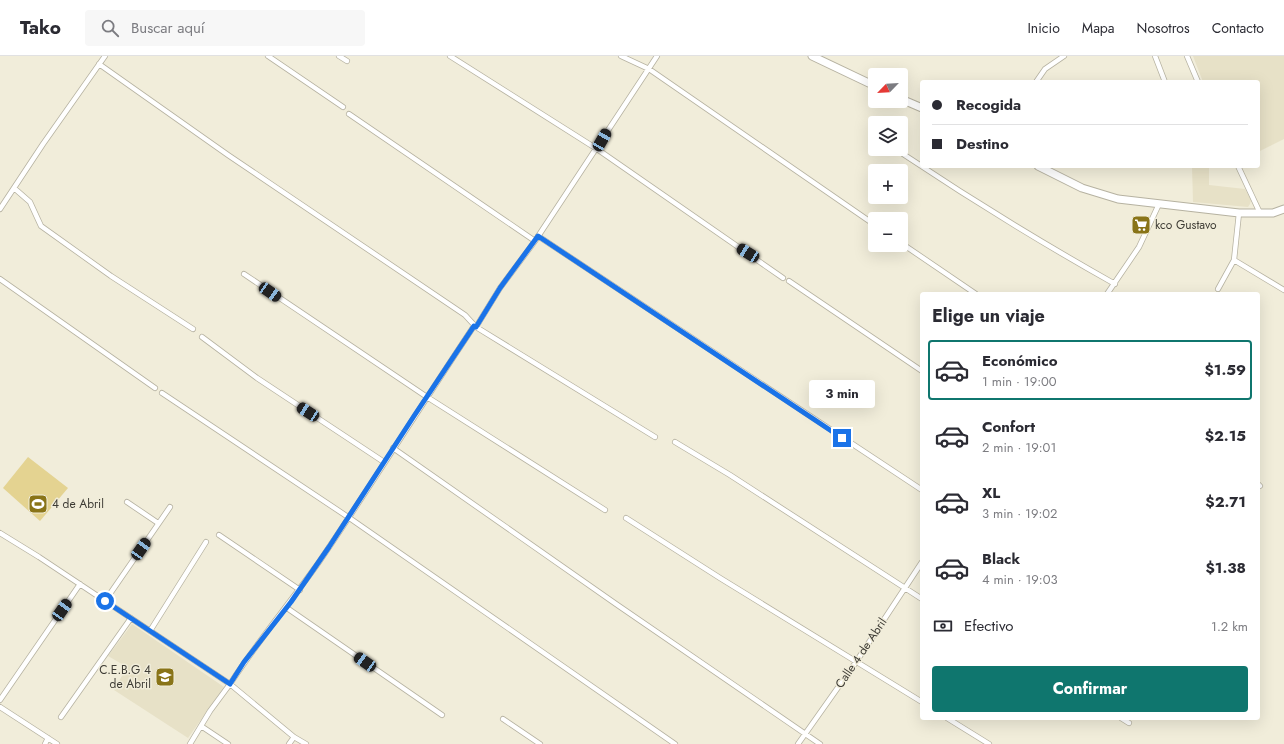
<!DOCTYPE html>
<html lang="es">
<meta charset="utf-8">
<style>
:root{--surface:#fff;--page:#f7f7f7;--text:#2b2b33;--muted:#7c7c81;--line:#e1e1e2;--accent:#0f766e}
body{margin:0;font-family:Jost,sans-serif;background:var(--page);color:var(--text);height:100vh;display:flex;flex-direction:column;font-size:15px;white-space:nowrap}
*{box-sizing:border-box;margin:0}
p{font-size:13px;color:var(--muted)}
.icon{flex:none;width:22px;height:22px;fill:none;stroke:currentColor;stroke-width:2;stroke-linecap:round;stroke-linejoin:round}
.map{position:relative;flex:1;overflow:hidden}
.drawer{position:absolute;left:920px;top:236px;width:340px;height:428px;display:flex;flex-direction:column;background:var(--surface);border-radius:4px;box-shadow:0 4px 16px #0002}
.drawer>*{flex:none}
.guide{position:absolute;left:920px;top:24px;width:340px;height:88px;border-radius:4px;box-shadow:0 4px 16px #0002;display:grid;align-content:center;height:88px;padding:0 12px;background:var(--surface)}
.needle{width:26px;rotate:245deg}
.controls{position:absolute;left:868px;top:12px;display:grid;gap:8px}
.controls a{display:grid;place-items:center;width:40px;height:40px;border-radius:4px;background:var(--surface);box-shadow:0 4px 16px #0002;font-size:20px}
.end{position:absolute;width:18px;height:18px;margin:-9px;border:5px solid #1a73e8;background:#fff;box-shadow:0 0 0 2px #fff}
.from{border-radius:50%}
.bubble{position:absolute;height:28px;border-radius:4px;background:var(--surface);box-shadow:0 4px 16px #0002;font-size:13px;font-weight:700;line-height:28px;text-align:center}
.car{position:absolute;width:12px;height:24px;margin:-12px -6px;border-radius:5px;box-shadow:0 0 3px 1px #0007;background:linear-gradient(#222 24%,#8ab4d8 0 40%,#222 0 76%,#8ab4d8 0 86%,#222 0)}
.guide b{display:flex;align-items:center;gap:14px;height:38px;font-size:15px}
.guide b+b{border-top:1px solid var(--line)}
.guide i{width:10px;height:10px;background:var(--text)}
ul{padding:0;list-style:none}
li{display:flex;align-items:center;gap:12px;height:60px;margin:0 8px 6px;padding:0 4px;border:2px solid transparent;border-radius:4px}
li div{flex:1}
li b{display:block;font-size:15px}
li em{font-style:normal;font-weight:700}
li.on{border-color:var(--accent)}
li>.icon{width:36px;height:36px;stroke-width:1.5}
h2{padding:0 12px;font-size:18px;line-height:48px}
.pay{display:flex;align-items:center;gap:10px;height:44px;padding:0 12px;font-size:15px}
.pay p{margin-inline-start:auto}
.action{display:flex;gap:8px;margin-top:auto;padding:8px 12px}
.action a{flex:1;height:46px;border-radius:4px;background:var(--accent);color:#fff;font-size:16px;font-weight:700;line-height:46px;text-align:center}
header{display:flex;align-items:center;gap:24px;box-sizing:border-box;height:56px;padding:0 20px;background:var(--surface);border-bottom:1px solid var(--line)}
header strong{font-size:19px}
nav{display:flex;gap:22px;margin-inline-start:auto;font-size:14px}
.search{width:280px;height:36px;background:var(--page);display:flex;align-items:center;gap:10px;box-sizing:border-box;padding:0 14px;border-radius:4px;color:var(--muted);font-size:15px}
.map>svg:first-child{display:block}
</style>
<header>
<strong>Tako</strong>
<div class="search"><svg class="icon" aria-label="search" viewBox="0 0 24 24"><circle cx="10" cy="10" r="6"/><path d="M15 15l6 6"/></svg>Buscar aquí</div>
<nav><a>Inicio</a><a>Mapa</a><a>Nosotros</a><a>Contacto</a></nav>
</header>
<div class="map">
<svg width="1284" height="688" viewBox="0 0 1284 688">
<rect width="100%" height="100%" fill="#f1edda"/>
<path fill="#e7e1c7" d="M 1193,0 L 1284,0 L 1284,83 L 1258,96 L 1258,26 L 1203,26 Z
M 1192,110 L 1209,110 L 1209,129 L 1245,133 L 1251,144 L 1250,148 L 1248,151 L 1193,146 Z
M 132,568 L 224,631 L 188,682 L 114,634 L 127,611 L 108,600 Z"/>
<path fill="#e4d391" d="M 28,401 L 68,432 L 40,465 L 3,432 Z"/>
<g fill="none" stroke-linecap="round" stroke-linejoin="round">
<defs>
<path id="street" d="M 268,0 L 343,51
M 339,0 L 347,5
M 450,0 L 597,93 L 783,222
M 621,0 L 649,13 L 875,169
M 1155,0 L 1165,26
M 1187,0 L 1198,26
M 99,8 L 228,99 L 465,259 L 476,271 L 655,381
M 1036,26 L 1045,13 L 1064,0
M 349,58 L 535,185
M 903,98 C 972,144 1042,187 1115,228
M 1238,110 L 1260,157
M 14,132 L 30,146 L 41,170 L 111,220 L 193,273
M 0,153 L 43,88 L 105,0
M 538,180 L 922,434
M 901,187 L 976,238
M 1234,204 L 1284,234
M 244,218 L 427,341 L 605,454
M 0,223 L 155,332
M 789,225 L 922,315
M 1218,233 L 1234,204 L 1239,157
M 1107,238 L 1139,191 L 1159,148
M 202,281 L 257,322 L 384,406
M 162,337 L 348,461 L 675,688
M 675,386 L 730,419 L 922,543
M 393,392 L 616,548 L 820,688
M 1258,428 L 1260,430
M 127,446 L 158,467
M 626,462 L 720,522 L 922,646
M 0,477 L 39,501 L 230,628 C 257,586 290,547 319,506 C 372,428 422,348 474,270 L 476,271 L 500,232 L 535,185 L 657,0
M 219,479 L 300,534
M 105,545 L 170,451
M 287,552 L 442,659
M 150,575 L 206,486
M 0,644 L 80,528
M 0,651 L 57,688
M 61,661 L 131,562
M 947,662 L 989,688
M 1121,662 L 1129,667
M 503,663 L 540,688
M 201,670 L 228,688
M 45,688 L 48,682
M 190,688 L 210,655 L 230,628 L 294,681 L 306,688
M 289,688 L 294,681
M 798,688 L 856,606 L 922,506"/>
<path id="secondary" d="M 812,0 L 875,30
M 901,43 L 922,52
M 1038,110 L 1082,132 L 1118,143 L 1239,157 L 1273,157 L 1284,153"/>
</defs>
<use href="#street" stroke="#b6b2a1" stroke-width="6"/>
<use href="#secondary" stroke="#b6b2a1" stroke-width="9"/>
<use href="#street" stroke="#fff" stroke-width="4.5"/>
<use href="#secondary" stroke="#fff" stroke-width="7"/>
</g>
<g fill="none" stroke-linecap="round" stroke-linejoin="round">
<path stroke="#1a73e8" stroke-width="5" d="M 105,545 L 230,628 L 244,606 L 291,546 L 329,491 L 414,360 L 474,270 L 476,271 L 500,232 L 538,180 L 842,382"/>
</g>
<defs>
<symbol id="supermarket-square" viewBox="-11 -11 22 22"><rect x="-9" y="-9" width="18" height="18" rx="4" fill="#897418" stroke="#f1edda"/><path d="M-6-5.5h2.5l.6 2H6L4.5 2H-2.5L-4.4-4H-6ZM-1.5 3.2a1.3 1.3 0 1 0 .1 0ZM3 3.2a1.3 1.3 0 1 0 .1 0Z" fill="#fff"/></symbol>
<symbol id="stadium-square" viewBox="-11 -11 22 22"><rect x="-9" y="-9" width="18" height="18" rx="4" fill="#897418" stroke="#f1edda"/><path d="M0-5a6.5 5 0 1 0 0 10a6.5 5 0 1 0 0-10ZM-3.5-1.8h7v3.6h-7Z" fill="#fff"/></symbol>
<symbol id="school-square" viewBox="-11 -11 22 22"><rect x="-9" y="-9" width="18" height="18" rx="4" fill="#897418" stroke="#f1edda"/><path d="M0-5L7-2L0 1L-7-2ZM-4 1L0 2.5L4 1V4Q0 6-4 4Z" fill="#fff"/></symbol>
</defs>
<g fill-rule="evenodd">
<use href="#supermarket-square" x="1130" y="158" width="22" height="22"/>
<use href="#stadium-square" x="27" y="437" width="22" height="22"/>
<use href="#school-square" x="154" y="610" width="22" height="22"/>
</g>
<g text-anchor="middle" dominant-baseline="central" stroke-width="3" stroke-linejoin="round" paint-order="stroke">
<g font-size="12" fill="#3e3c35" stroke="#f1edda" text-anchor="start">
<text x="1155" y="169">kco Gustavo</text>
<text x="52" y="448">4 de Abril</text>
<text x="151" y="614" text-anchor="end">C.E.B.G 4<tspan x="151" dy="14">de Abril</tspan></text>
</g>
<g font-size="12" fill="#3e3c35" stroke="#f1edda">
<text transform="translate(861 597) rotate(-56)">Calle 4 de Abril</text>
</g>
</g>
</svg>
<div class="controls">
<a><svg class="needle" viewBox="-14 -14 28 28"><path d="M0-13l5 13h-10z" fill="#e53935"/><path d="M0 13l5-13h-10z" fill="#7c7c81"/></svg></a>
<a><svg class="icon" aria-label="layers" viewBox="0 0 24 24"><path d="M12 4l9 5-9 5-9-5zM3 14l9 5 9-5"/></svg></a>
<a>+</a>
<a>−</a>
</div>
<i class="end from" style="left:105px;top:545px"></i>
<i class="end" style="left:842px;top:382px"></i>
<div class="bubble" style="left:809px;top:324px;width:66px">3 min</div>
<i class="car" style="left:602px;top:84px;rotate:30deg"></i>
<i class="car" style="left:748px;top:197px;rotate:302deg"></i>
<i class="car" style="left:270px;top:236px;rotate:124deg"></i>
<i class="car" style="left:308px;top:356px;rotate:303deg"></i>
<i class="car" style="left:141px;top:493px;rotate:35deg"></i>
<i class="car" style="left:62px;top:554px;rotate:35deg"></i>
<i class="car" style="left:365px;top:606px;rotate:305deg"></i>
<div class="guide">
<b><i class="from"></i>Recogida</b>
<b><i></i>Destino</b>
</div>
<section class="drawer">
<h2>Elige un viaje</h2>
<ul>
<li class="on"><svg class="icon" aria-label="car" viewBox="0 0 24 24"><path d="M5 17H2v-5l4-1 3-4h7l3 4 3 1v5h-3M9 17h6M6 11h13"/><circle cx="7" cy="17" r="2"/><circle cx="17" cy="17" r="2"/></svg><div><b>Económico</b><p>1 min · 19:00</p></div><em>$1.59</em></li>
<li><svg class="icon" aria-label="car" viewBox="0 0 24 24"><path d="M5 17H2v-5l4-1 3-4h7l3 4 3 1v5h-3M9 17h6M6 11h13"/><circle cx="7" cy="17" r="2"/><circle cx="17" cy="17" r="2"/></svg><div><b>Confort</b><p>2 min · 19:01</p></div><em>$2.15</em></li>
<li><svg class="icon" aria-label="car" viewBox="0 0 24 24"><path d="M5 17H2v-5l4-1 3-4h7l3 4 3 1v5h-3M9 17h6M6 11h13"/><circle cx="7" cy="17" r="2"/><circle cx="17" cy="17" r="2"/></svg><div><b>XL</b><p>3 min · 19:02</p></div><em>$2.71</em></li>
<li><svg class="icon" aria-label="car" viewBox="0 0 24 24"><path d="M5 17H2v-5l4-1 3-4h7l3 4 3 1v5h-3M9 17h6M6 11h13"/><circle cx="7" cy="17" r="2"/><circle cx="17" cy="17" r="2"/></svg><div><b>Black</b><p>4 min · 19:03</p></div><em>$1.38</em></li>
</ul>
<div class="pay"><svg class="icon" aria-label="cash" viewBox="0 0 24 24"><path d="M3 7h18v10H3z"/><circle cx="12" cy="12" r="2"/></svg>Efectivo<p>1.2 km</p></div>
<div class="action"><a>Confirmar</a></div>
</section>
</div>
